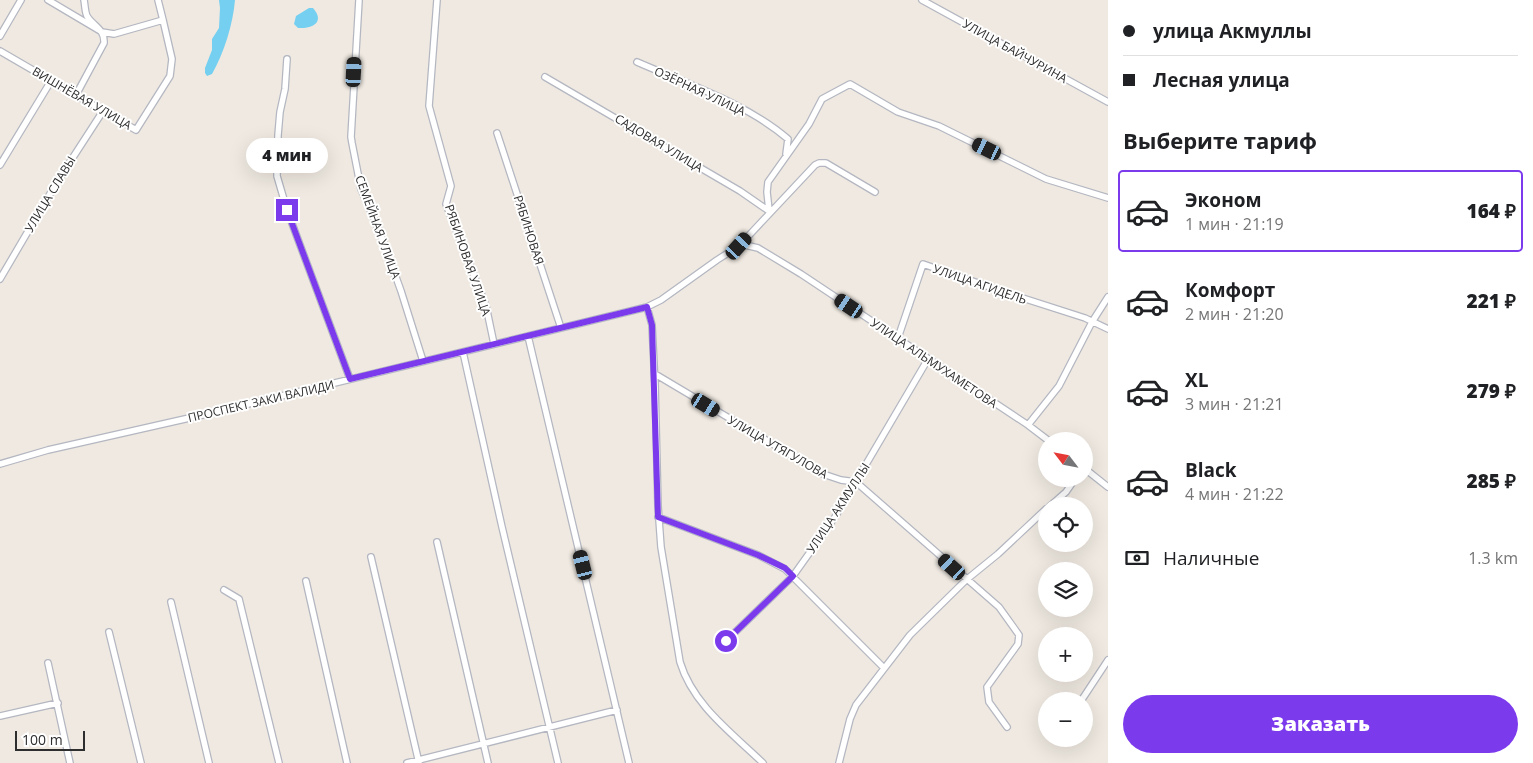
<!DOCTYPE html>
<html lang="ru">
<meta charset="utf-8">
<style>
:root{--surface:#fff;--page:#f6f6f6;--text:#202124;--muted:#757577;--line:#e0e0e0;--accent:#7c3aed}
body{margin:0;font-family:"Open Sans",sans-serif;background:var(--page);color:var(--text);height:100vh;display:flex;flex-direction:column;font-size:19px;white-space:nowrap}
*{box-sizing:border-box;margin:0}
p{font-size:16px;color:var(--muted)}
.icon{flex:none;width:28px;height:28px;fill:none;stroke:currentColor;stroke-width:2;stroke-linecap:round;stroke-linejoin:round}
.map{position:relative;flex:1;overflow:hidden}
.side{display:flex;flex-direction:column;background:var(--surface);width:425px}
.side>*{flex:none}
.guide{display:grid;align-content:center;height:110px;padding:0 15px;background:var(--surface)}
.needle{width:32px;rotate:302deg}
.tools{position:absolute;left:1038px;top:432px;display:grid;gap:10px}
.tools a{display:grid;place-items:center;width:55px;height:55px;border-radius:50%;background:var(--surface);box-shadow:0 5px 20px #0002;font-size:25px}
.scale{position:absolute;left:15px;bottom:12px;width:70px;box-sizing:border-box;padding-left:5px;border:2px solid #2e2e2e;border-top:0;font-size:14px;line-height:18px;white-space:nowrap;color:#2e2e2e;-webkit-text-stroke:4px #fff;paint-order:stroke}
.end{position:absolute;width:22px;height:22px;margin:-11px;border:6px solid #7c3aed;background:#fff;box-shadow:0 0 0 2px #fff}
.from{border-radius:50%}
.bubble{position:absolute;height:35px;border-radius:18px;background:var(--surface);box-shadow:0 5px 20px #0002;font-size:16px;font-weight:800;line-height:35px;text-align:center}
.car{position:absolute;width:15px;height:30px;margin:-15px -8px;border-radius:6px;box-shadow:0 0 4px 1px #0007;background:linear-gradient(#222 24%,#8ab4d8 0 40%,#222 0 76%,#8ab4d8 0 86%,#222 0)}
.guide b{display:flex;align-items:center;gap:18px;height:48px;font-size:19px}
.guide b+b{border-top:1px solid var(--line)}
.guide i{width:12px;height:12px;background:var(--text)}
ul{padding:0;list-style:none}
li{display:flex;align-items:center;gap:15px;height:82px;margin:0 10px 8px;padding:0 5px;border:2px solid transparent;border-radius:5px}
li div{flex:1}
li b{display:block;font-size:19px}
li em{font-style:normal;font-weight:800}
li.active{border-color:var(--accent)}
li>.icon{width:45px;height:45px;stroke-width:1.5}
h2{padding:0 15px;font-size:22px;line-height:60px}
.pay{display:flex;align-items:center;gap:12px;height:55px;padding:0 15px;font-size:19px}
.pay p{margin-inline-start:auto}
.action{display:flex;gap:10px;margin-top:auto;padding:10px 15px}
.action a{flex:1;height:58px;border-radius:30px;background:var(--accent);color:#fff;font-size:20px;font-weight:800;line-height:58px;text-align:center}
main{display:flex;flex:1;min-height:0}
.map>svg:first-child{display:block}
</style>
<main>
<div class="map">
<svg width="1108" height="763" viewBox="0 0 1108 763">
<rect width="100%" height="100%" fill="#efe9e1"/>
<path fill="#75cff0" d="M 219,0 L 235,0 C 233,24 224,53 212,74 L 207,76 L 205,73 L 205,68 L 212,50 L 212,39 L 219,28 L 220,8 Z
M 309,8 L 313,8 C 326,23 311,29 298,28 L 294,24 L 296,16 Z"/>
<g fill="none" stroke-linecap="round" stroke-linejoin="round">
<defs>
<path id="minor" d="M 48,0 L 102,32 L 114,34 L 163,20 L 158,0
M 359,0 L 351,137 L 352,143 L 361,189 L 379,230 L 401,291 L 423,361
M 437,0 L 429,106 L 451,186 L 446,204 L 486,306 L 494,344
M 922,0 L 1108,102
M 0,36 L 21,0
M 0,51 L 136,130 L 170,76 L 172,59 L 163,20
M 287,59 L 285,89 L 280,112 L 278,135 L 277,176 L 287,210 L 350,379
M 637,62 C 685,83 748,104 788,139 L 786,154
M 545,77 L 740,191 L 769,211
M 76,95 L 104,43 C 105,29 93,26 87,16 C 85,12 85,5 84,0
M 497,133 L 561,328
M 0,165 L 51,81
M 769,210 L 767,192 L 768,182 L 809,124 L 822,99 L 850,84 L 898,112 L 939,126 L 1046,179 L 1108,198
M 739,246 L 745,245 L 758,248 L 801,274 L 1028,425 L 1049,441
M 0,279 L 57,182 L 103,111
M 647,307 L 652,325 L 655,384 L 658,506 L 661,547 L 680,662 C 693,705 732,733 763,763
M 899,335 L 923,264 L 1010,294 L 1085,318 L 1108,329
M 528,336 L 629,763
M 463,352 L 502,527 L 558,763
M 655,374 L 823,474 L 841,480 L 856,482 L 999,607 L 1019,635 L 1018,644 L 987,687 L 989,702 L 1007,727
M 1028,425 L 1059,386 L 1092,322 L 1108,297
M 0,464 L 48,450 L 207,414 L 647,307 L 661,300 L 717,260 L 739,246 L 815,165 L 819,163 L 826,163 L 875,192
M 1084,468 L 1108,487
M 1050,506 L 1066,492 L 1075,479
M 658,517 L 758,555 L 785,569 L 884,668
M 437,542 L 488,763
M 371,557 L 419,763
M 306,581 L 347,763
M 224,590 L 239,599 L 279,763
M 171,602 L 209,763
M 109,632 L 141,763
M 726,641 L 793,576 L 835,517 L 928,359
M 48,663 L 70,763
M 1081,701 L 1108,660
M 0,716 L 58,703
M 407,763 L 617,710
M 839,763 L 850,719 L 856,705 L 910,635 L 966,580 L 998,554 L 1046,509"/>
</defs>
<use href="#minor" stroke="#b4b7c1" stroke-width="8"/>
<use href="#minor" stroke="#fff" stroke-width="5.5"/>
</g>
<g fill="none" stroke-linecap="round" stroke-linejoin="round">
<path stroke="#7c3aed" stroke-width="6" d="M 287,210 L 350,379 L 647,307 L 652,325 L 658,517 L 758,555 L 785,568 L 793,576 L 726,641"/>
</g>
<g text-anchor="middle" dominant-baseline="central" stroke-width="4" stroke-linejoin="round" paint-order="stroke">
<g font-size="12" fill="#2e2e2e" stroke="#fff">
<text transform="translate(1015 51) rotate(29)">УЛИЦА БАЙЧУРИНА</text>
<text transform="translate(700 91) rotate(25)">ОЗЁРНАЯ УЛИЦА</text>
<text transform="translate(82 98) rotate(30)">ВИШНЁВАЯ УЛИЦА</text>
<text transform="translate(659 143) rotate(31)">САДОВАЯ УЛИЦА</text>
<text transform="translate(50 194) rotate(-59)">УЛИЦА СЛАВЫ</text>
<text transform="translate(378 227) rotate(70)">СЕМЕЙНАЯ УЛИЦА</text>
<text transform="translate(529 230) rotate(72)">РЯБИНОВАЯ</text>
<text transform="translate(468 260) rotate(71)">РЯБИНОВАЯ УЛИЦА</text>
<text transform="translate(980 284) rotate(19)">УЛИЦА АГИДЕЛЬ</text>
<text transform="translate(934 363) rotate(34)">УЛИЦА АЛЬМУХАМЕТОВА</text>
<text transform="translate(261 401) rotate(-13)">ПРОСПЕКТ ЗАКИ ВАЛИДИ</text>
<text transform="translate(778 447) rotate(30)">УЛИЦА УТЯГУЛОВА</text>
<text transform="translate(838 508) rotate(-57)">УЛИЦА АКМУЛЛЫ</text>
</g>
</g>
</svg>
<div class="tools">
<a><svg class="needle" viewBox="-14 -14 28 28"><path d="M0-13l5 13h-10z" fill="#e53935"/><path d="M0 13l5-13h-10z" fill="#757577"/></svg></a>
<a><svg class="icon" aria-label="locate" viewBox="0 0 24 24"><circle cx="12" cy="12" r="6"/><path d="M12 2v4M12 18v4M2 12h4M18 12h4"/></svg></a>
<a><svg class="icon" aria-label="layers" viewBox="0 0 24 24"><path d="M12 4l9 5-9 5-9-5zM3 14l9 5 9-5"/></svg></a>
<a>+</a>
<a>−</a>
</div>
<div class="scale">100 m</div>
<i class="end from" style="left:726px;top:641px"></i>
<i class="end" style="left:287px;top:210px"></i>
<div class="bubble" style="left:246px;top:138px;width:82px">4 мин</div>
<i class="car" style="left:354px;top:72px;rotate:3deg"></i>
<i class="car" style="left:987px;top:149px;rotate:296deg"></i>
<i class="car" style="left:739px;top:246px;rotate:42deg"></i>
<i class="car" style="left:849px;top:306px;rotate:304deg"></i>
<i class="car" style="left:706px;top:405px;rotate:121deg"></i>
<i class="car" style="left:583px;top:565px;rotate:346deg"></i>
<i class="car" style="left:952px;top:567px;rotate:312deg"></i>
</div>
<section class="side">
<div class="guide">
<b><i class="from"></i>улица Акмуллы</b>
<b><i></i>Лесная улица</b>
</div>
<h2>Выберите тариф</h2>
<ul>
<li class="active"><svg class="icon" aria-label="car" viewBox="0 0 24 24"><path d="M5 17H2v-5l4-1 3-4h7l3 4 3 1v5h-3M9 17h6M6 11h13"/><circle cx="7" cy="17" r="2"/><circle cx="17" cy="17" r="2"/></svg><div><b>Эконом</b><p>1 мин · 21:19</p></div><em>164 ₽</em></li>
<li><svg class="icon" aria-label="car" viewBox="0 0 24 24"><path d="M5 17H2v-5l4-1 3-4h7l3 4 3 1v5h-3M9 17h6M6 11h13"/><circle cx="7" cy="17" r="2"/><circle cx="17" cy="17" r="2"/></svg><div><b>Комфорт</b><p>2 мин · 21:20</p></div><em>221 ₽</em></li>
<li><svg class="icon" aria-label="car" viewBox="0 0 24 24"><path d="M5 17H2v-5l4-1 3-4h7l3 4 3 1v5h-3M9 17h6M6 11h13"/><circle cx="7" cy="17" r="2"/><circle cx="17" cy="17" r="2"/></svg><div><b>XL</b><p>3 мин · 21:21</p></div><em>279 ₽</em></li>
<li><svg class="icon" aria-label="car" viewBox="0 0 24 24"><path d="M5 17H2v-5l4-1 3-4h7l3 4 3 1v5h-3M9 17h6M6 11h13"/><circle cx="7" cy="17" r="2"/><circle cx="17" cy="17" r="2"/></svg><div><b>Black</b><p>4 мин · 21:22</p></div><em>285 ₽</em></li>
</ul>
<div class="pay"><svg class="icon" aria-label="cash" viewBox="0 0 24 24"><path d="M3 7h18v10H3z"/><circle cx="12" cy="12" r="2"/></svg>Наличные<p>1.3 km</p></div>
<div class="action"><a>Заказать</a></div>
</section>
</main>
